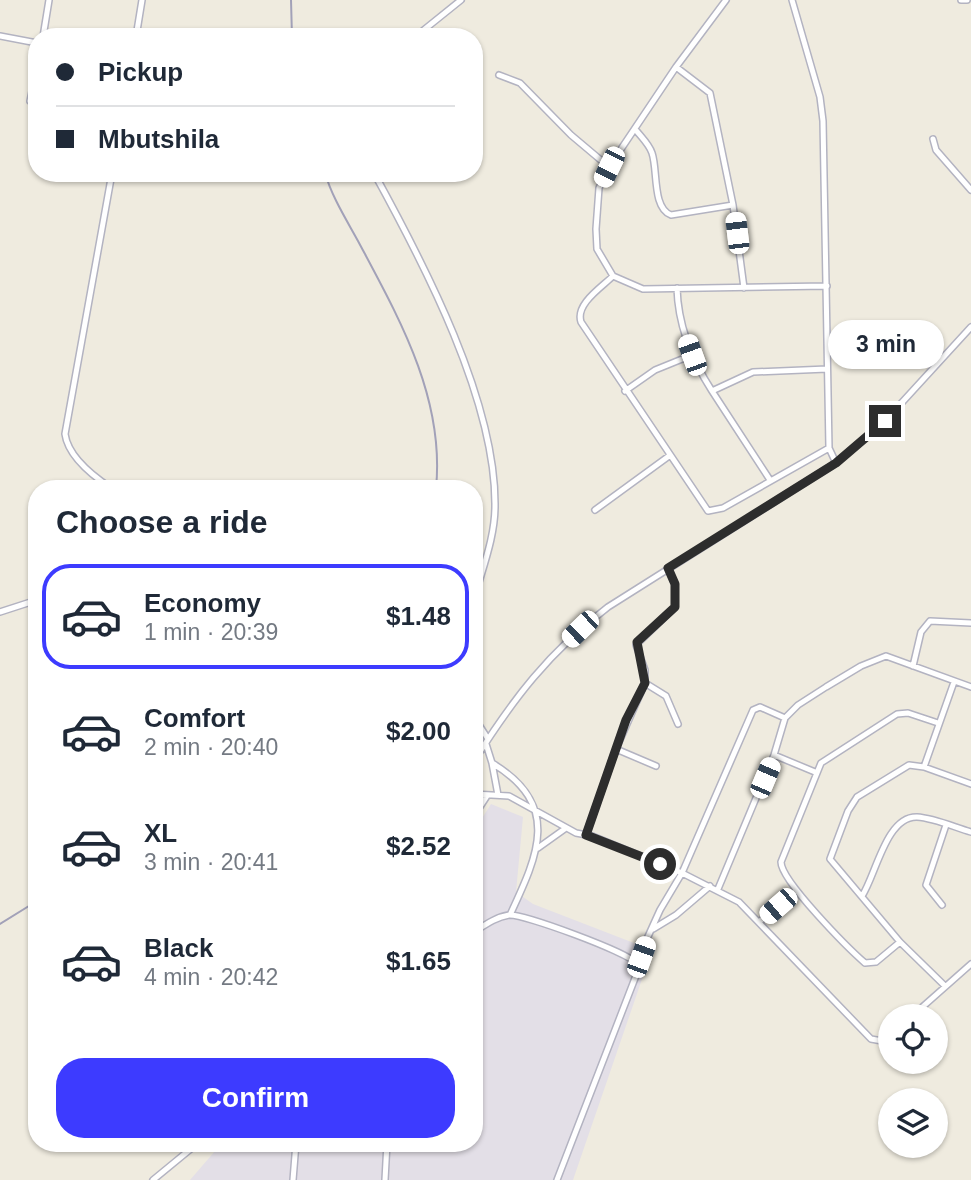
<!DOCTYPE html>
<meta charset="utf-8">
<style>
:root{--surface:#fff;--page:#f2f2f3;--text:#1f2937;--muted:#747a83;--line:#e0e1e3;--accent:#3d3bff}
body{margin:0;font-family:Helvetica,sans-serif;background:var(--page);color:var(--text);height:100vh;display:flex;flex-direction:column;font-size:26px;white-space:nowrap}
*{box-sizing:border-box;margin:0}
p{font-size:23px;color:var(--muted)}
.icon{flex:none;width:38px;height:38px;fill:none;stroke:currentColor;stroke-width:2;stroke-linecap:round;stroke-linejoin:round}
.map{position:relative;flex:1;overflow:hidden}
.details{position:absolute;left:28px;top:480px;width:455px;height:672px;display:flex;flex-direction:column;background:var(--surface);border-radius:28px;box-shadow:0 2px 5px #0004}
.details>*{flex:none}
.guide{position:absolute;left:28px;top:28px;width:455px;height:154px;border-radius:28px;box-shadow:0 2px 5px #0004;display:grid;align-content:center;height:154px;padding:0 28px;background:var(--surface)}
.tools{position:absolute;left:878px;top:1004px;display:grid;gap:14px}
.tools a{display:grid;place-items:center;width:70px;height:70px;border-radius:50%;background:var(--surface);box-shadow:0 2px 5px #0004;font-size:35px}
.end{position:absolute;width:32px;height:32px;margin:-16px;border:9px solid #2d2d2d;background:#fff;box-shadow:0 0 0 4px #fff}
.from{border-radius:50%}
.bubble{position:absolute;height:49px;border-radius:24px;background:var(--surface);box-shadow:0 2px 5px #0004;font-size:23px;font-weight:800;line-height:49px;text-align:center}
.car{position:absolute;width:21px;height:42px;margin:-21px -10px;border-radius:9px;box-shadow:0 0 5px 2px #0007;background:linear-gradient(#fff 24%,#345 0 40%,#fff 0 76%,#345 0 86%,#fff 0)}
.guide b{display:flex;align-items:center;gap:24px;height:66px;font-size:26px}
.guide b+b{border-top:2px solid var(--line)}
.guide i{width:18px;height:18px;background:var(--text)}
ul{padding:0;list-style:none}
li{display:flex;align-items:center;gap:21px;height:105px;margin:0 14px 10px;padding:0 14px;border:4px solid transparent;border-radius:28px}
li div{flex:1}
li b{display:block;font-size:26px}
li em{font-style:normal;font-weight:800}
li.current{border-color:var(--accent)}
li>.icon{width:63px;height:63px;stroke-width:1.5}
h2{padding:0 28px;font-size:32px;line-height:84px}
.cta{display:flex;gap:14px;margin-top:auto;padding:14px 28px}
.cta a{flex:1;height:80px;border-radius:28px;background:var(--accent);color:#fff;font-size:28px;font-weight:800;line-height:80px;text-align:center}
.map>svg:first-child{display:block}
</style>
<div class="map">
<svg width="971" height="1180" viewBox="0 0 971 1180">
<rect width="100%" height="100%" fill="#efebdf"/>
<path fill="#e3dfe7" d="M 491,804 L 523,817 L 516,892 L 533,904 L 652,950 L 573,1180 L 190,1180 L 222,1143 L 474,1143 L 474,831 Z"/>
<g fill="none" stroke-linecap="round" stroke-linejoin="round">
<defs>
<path id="minor" d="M 726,0 L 676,67 L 609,167 L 599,188 L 596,229 L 597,249 L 613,276 L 643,289 L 827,286
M 792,0 L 820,97 L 823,121 L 829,448 L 836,463
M 961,0 L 967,0
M 0,36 L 37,43
M 43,37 L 49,0
M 136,37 L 142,0
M 415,37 L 461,0
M 37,67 L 30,101 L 37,102
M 676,67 L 710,93 L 733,205 L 744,288
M 499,75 L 520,83 L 571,135 L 609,167
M 635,129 C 641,137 649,144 652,153 C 658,170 652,208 671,215 L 733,205
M 933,139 L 936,150 L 971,190
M 374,173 C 424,264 496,401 495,506 C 495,538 482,569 474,600
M 613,276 C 602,287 575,304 581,322 L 708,511 L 723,508 L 829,448
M 677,288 C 678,325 692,360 712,391 L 753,372 L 827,369
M 625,391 L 655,370 L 692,355
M 712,391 L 770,480
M 111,488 C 93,476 68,456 65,434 L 112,173
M 595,510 L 669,456
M 0,612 L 37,600
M 913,666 L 921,632 L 930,621 L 971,623
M 645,683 L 645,670 L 636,645 L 675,607 L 675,585 L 668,568
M 474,717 L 488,739
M 486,744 L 492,763 C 562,805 538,855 510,915
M 616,749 L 645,683 L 666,696 L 678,724
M 774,755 L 815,772
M 475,760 L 479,795
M 474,761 C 513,699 549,652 608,607 L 836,463 L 885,421 L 971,327
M 492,763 L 498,795
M 924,767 L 954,682
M 474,794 L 509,796 L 576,833 L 592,836 L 682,873 L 739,902 L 871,1039 L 882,1041 L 891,1034
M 474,816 L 487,796
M 586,835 L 616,749 L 656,766
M 538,848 L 566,828
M 718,889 L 774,755 L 785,718 L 798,705 L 826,687 L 861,666 L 886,656 L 971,687
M 862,896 C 876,875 886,816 917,817 C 934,818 954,827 971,832
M 942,905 L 926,885 L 946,825
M 759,922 L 796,891
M 653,929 L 676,915 L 710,886
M 474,932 C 485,925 496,917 509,915 C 524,914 627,952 636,963 L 637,973 L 557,1180
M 900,942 L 876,962 L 865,963 C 849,949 781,881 781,862 L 821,763 L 897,714 L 908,713 L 938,723
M 636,963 L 660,910 L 682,873 L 753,710 L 760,707 L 785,718
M 945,986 L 900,942 L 830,859 L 848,811 L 857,797 L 909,765 L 924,767 L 971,784
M 911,1017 L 971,964
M 153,1180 L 198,1143
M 293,1180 L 296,1143
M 385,1180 L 387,1143"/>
</defs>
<use href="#minor" stroke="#b3b3c1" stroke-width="8"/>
<use href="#minor" stroke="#fff" stroke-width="5"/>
<path stroke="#a2a1b8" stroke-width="2" d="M 291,0 L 292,37
M 325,173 C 332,197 346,219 358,241 C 399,318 445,398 436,488
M 0,924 L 37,901"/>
</g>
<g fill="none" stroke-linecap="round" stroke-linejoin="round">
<path stroke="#2d2d2d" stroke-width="9" d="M 660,864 L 586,835 L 626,720 L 645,683 L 637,642 L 675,607 L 675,584 L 668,568 L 836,463 L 885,421"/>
</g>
</svg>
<div class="tools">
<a><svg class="icon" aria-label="locate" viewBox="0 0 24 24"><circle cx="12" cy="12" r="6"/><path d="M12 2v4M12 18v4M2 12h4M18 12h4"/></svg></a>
<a><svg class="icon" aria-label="layers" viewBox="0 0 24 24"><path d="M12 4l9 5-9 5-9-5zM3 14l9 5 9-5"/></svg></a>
</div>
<i class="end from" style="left:660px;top:864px"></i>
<i class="end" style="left:885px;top:421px"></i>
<div class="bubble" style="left:828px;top:320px;width:116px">3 min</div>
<i class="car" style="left:609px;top:167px;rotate:206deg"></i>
<i class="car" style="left:737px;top:233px;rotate:353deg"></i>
<i class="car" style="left:692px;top:355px;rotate:340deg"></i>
<i class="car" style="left:580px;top:629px;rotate:226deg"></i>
<i class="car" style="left:765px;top:778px;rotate:23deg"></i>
<i class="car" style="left:778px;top:906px;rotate:229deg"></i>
<i class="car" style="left:641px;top:957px;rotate:20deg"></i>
<div class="guide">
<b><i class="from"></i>Pickup</b>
<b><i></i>Mbutshila</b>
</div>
<section class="details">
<h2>Choose a ride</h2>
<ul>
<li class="current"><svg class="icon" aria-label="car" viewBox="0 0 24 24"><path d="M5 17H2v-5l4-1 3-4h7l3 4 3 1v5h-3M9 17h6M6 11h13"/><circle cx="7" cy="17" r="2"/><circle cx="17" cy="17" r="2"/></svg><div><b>Economy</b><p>1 min · 20:39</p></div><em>$1.48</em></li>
<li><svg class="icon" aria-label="car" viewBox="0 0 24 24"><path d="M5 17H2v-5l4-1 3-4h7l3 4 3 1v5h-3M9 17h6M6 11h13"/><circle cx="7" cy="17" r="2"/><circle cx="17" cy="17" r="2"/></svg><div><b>Comfort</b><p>2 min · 20:40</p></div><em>$2.00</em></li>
<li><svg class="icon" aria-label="car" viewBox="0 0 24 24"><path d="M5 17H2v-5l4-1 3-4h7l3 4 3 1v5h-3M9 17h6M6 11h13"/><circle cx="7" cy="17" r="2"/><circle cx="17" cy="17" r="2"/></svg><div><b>XL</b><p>3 min · 20:41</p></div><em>$2.52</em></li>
<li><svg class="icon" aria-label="car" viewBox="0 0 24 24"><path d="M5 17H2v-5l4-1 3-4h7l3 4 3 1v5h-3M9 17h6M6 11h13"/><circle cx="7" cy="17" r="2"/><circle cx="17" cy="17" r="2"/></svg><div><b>Black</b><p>4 min · 20:42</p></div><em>$1.65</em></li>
</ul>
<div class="cta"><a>Confirm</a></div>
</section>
</div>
